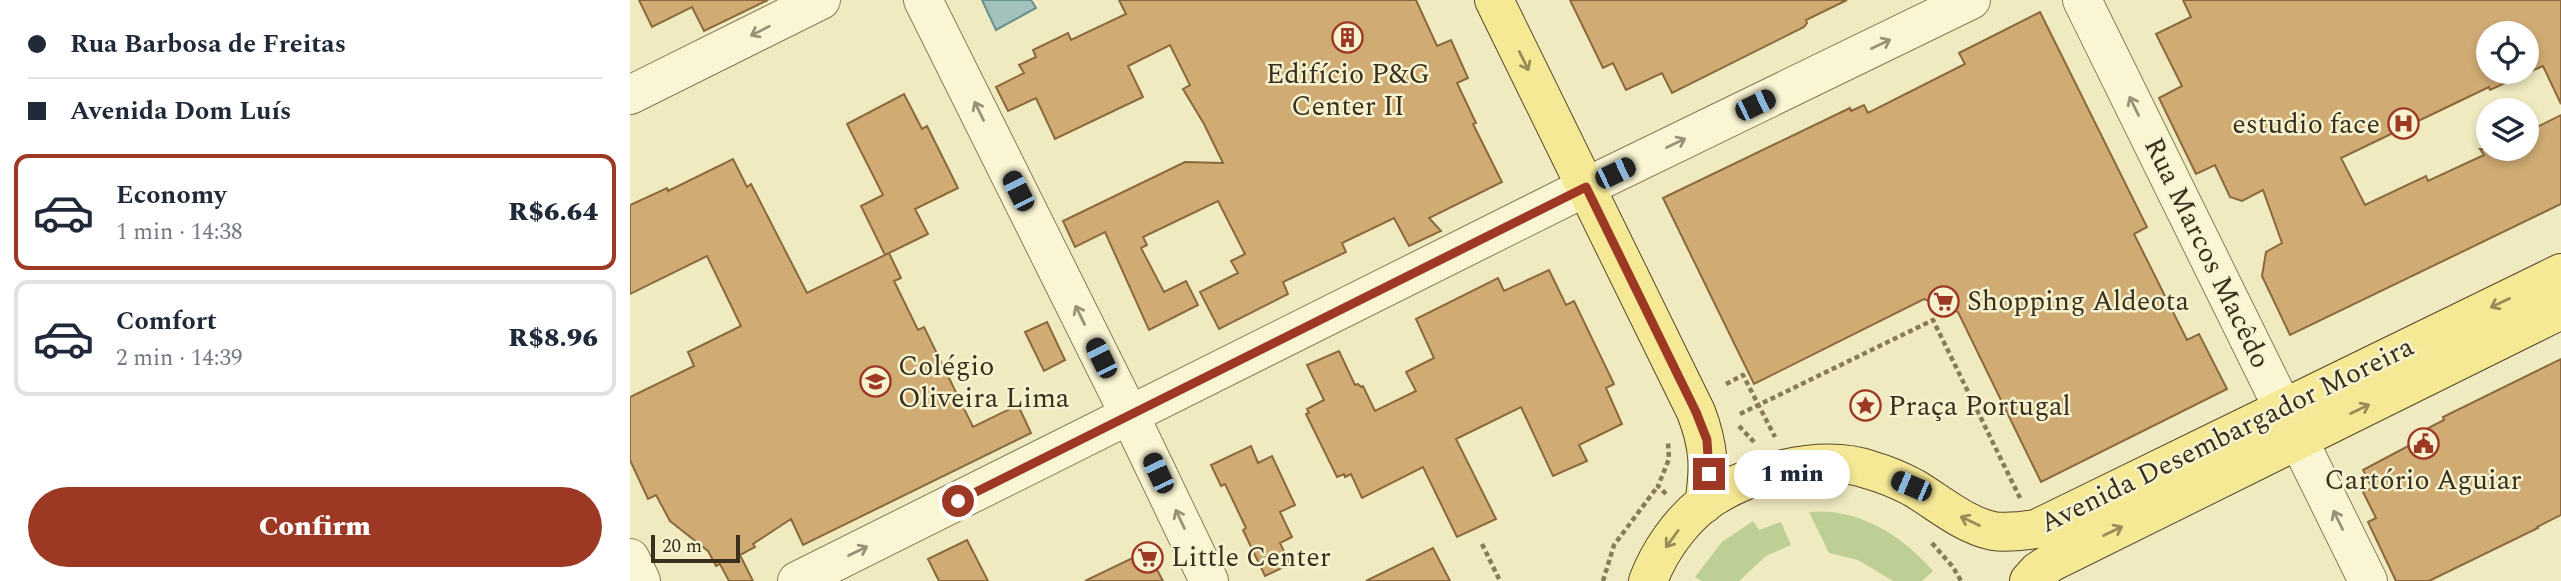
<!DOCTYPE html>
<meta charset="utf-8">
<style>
:root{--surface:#fff;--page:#f2f2f3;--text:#1f2937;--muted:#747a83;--line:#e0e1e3;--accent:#9c3824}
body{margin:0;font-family:Spectral,serif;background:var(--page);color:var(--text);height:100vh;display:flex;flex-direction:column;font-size:26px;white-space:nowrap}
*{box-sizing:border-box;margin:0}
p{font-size:23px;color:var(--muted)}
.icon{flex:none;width:38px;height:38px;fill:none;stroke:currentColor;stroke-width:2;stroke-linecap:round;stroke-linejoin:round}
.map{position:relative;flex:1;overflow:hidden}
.details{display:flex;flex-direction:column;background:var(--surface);width:630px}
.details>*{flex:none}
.guide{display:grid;align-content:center;height:154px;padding:0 28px;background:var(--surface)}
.fabs{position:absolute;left:1846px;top:21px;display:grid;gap:14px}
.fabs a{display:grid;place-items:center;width:63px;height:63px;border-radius:50%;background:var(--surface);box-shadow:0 4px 10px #0003;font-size:35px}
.scale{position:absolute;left:21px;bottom:18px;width:89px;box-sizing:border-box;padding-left:7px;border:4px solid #392f1c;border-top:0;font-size:19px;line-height:24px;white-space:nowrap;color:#392f1c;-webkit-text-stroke:5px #f7f3d0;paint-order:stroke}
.end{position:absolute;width:32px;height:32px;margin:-16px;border:9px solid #9c3824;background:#fff;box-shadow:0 0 0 4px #fff}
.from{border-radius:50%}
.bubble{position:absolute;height:49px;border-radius:24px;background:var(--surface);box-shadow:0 4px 10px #0003;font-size:23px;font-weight:800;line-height:49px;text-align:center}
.car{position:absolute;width:21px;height:42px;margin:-21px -10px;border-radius:9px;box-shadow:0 0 5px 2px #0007;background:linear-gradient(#222 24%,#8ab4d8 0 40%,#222 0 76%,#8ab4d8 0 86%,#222 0)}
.guide b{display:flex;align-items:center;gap:24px;height:66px;font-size:26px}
.guide b+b{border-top:2px solid var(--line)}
.guide i{width:18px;height:18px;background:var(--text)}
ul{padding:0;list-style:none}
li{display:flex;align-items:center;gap:21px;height:116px;margin:0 14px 10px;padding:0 14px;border:4px solid var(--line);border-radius:14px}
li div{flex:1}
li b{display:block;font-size:26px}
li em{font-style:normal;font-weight:800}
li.on{border-color:var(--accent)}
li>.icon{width:63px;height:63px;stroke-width:1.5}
.primary-button{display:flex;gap:14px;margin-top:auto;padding:14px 28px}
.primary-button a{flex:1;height:80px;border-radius:42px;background:var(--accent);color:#fff;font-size:28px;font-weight:800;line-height:80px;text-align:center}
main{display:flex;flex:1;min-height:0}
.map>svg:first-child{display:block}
</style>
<main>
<section class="details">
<div class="guide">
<b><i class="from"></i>Rua Barbosa de Freitas</b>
<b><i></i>Avenida Dom Luís</b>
</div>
<ul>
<li class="on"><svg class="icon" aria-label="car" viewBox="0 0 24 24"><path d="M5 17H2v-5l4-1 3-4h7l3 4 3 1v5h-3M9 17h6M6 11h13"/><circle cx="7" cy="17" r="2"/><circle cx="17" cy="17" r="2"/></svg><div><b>Economy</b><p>1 min · 14:38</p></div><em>R$6.64</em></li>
<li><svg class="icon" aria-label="car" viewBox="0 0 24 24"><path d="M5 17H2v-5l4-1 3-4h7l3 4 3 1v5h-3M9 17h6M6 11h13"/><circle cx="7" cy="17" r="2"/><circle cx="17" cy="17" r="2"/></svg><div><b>Comfort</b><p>2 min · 14:39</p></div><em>R$8.96</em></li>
</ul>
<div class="primary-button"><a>Confirm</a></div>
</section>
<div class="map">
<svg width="1931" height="581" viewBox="0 0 1931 581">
<rect width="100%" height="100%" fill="#f0eac0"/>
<path fill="#bdcf94" d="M 1179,512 C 1228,507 1273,536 1303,571 L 1292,581 L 1263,581 L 1228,560 L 1199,553 Z
M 1123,521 L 1129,530 L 1151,522 L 1161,545 L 1136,556 L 1109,581 L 1072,581 L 1065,577 L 1092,542 Z"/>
<path fill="#a3c2be" stroke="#6a918e" stroke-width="2" d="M 352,0 L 401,0 L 406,8 L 366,30 Z"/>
<path fill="#d0ab74" stroke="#8b693c" stroke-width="2" fill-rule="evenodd" d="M 9,0 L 138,0 L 74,31 L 62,7 L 22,27 Z
M 489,0 L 786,0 L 807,46 L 821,40 L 838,78 L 827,83 L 846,123 L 843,124 L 872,182 L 799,218 L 811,231 L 779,246 L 764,218 L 712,243 L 716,252 L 653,282 L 658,294 L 589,329 L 570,292 L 608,273 L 601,261 L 615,254 L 588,201 L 513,237 L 517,245 L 511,248 L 534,292 L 556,281 L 568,305 L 519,330 L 475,232 L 445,247 L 433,221 L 555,162 L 593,163 L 574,124 L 553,89 L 560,85 L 540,45 L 498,66 L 513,97 L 425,139 L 406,98 L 378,111 L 366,87 L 394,73 L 389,65 L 406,57 L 403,50 L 438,33 L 441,40 L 496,14 Z
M 940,0 L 1217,0 L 1176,20 L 1177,23 L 1174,27 L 1042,93 L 1032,73 L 996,90 L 983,63 L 973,68 Z
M 1553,0 L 1931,0 L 1931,104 L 1913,66 L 1860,90 L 1859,87 L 1711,158 L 1735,205 L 1796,176 L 1798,181 L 1854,155 L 1850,149 L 1897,149 L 1897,132 L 1931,115 L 1931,204 L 1660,335 L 1632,276 L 1636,252 L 1652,243 L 1633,190 L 1612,201 L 1600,197 L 1585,165 L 1566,174 L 1529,98 L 1552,86 L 1526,34 L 1561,17 ZM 1858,33 L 1897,33 L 1897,72 L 1858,72 Z
M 1410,12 L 1517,227 L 1504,234 L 1557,340 L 1569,334 L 1597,389 L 1411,482 L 1328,312 L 1294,299 L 1124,384 L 1033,198 L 1220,108 L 1221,111 L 1234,105 L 1238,113 L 1335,64 L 1329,53 Z
M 274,94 L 292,129 L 297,126 L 328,188 L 285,209 L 298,234 L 255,255 L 231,206 L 253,195 L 217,124 Z
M 103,159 L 117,187 L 121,184 L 177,293 L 259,253 L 271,278 L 264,281 L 288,330 L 294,327 L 343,427 L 388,405 L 401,433 L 173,545 L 161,519 L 123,544 L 125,547 L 110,555 L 123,581 L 99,581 L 90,564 L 86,566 L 78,551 L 40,521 L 26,495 L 18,499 L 0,460 L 0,397 L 64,366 L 58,352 L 111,326 L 77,256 L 0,294 L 0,205 L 37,188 L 38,191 Z
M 919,270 L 936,305 L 944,301 L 984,384 L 976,388 L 992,424 L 949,445 L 957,461 L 923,476 L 891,407 L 826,439 L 866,519 L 827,537 L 793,467 L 732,498 L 721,474 L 715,477 L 714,474 L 707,477 L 676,414 L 679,413 L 677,409 L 694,400 L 677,365 L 709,351 L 725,385 L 728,384 L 731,387 L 733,386 L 745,411 L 786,391 L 776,372 L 804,358 L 786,319 L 868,278 L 874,291 Z
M 417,322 L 435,360 L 414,371 L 395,332 Z
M 1931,359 L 1931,515 L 1907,527 L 1908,528 L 1799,581 L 1766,581 L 1738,522 L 1746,518 L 1733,492 L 1742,488 L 1733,470 L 1784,443 L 1781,437 L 1814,420 L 1813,417 Z
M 621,446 L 628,463 L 642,456 L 665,505 L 650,512 L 662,537 L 650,543 L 660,564 L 635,576 L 613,530 L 616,528 L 595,484 L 591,486 L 581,465 Z
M 337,540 L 358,581 L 309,581 L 298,559 Z
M 803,548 L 820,581 L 736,581 Z
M 517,551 L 533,581 L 455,581 Z"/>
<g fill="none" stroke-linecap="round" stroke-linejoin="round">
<defs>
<path id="minor" d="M 293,0 L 499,414 L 579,581
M 1452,0 L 1738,581
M 0,95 L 191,0
M 0,558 L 11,581
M 167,581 L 956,187 L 1341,0"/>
<path id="major" d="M 864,0 L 1066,412 C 1079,446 1080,467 1074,504
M 1018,581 C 1029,552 1049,523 1073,504 C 1114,473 1191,453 1240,470 C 1254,474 1271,481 1284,488 C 1309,503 1334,525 1363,531 C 1377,533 1392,531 1406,529 L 1931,273
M 1399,581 L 1408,571 L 1422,562 L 1931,310"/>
</defs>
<use href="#minor" stroke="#8a7b57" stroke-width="40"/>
<use href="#major" stroke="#58482c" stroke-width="40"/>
<path stroke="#8a7b57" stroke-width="4.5" stroke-dasharray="5 3.5" stroke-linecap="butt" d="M 1096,384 L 1113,375 L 1145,437
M 1110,414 L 1303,320 L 1390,498
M 1109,426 L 1124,442
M 1036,494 L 1028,486 L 1039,459 L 1038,442
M 1302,543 L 1323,567 L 1331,581
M 852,544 L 870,581
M 973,581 L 984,545 L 1028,486"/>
<use href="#minor" stroke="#faf6d4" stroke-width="38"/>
<use href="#major" stroke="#f6e996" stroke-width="38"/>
</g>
<defs><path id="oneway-shaft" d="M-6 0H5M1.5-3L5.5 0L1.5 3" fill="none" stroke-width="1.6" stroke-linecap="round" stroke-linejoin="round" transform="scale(1.75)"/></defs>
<g stroke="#9a9278">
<use href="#oneway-shaft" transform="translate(130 31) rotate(153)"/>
<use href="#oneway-shaft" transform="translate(1251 44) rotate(-26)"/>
<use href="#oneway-shaft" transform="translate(1504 106) rotate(-116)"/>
<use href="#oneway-shaft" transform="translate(349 111) rotate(-116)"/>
<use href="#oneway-shaft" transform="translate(1046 143) rotate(-26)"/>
<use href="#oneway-shaft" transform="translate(450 315) rotate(-116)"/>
<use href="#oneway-shaft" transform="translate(550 519) rotate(-115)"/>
<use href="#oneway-shaft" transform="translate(1708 520) rotate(-116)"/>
<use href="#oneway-shaft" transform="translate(228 551) rotate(-26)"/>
</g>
<g stroke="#988c59">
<use href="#oneway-shaft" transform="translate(894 61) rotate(64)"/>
<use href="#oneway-shaft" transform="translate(1870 303) rotate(154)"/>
<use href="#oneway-shaft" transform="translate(1730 409) rotate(-26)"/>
<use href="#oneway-shaft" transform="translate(1340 521) rotate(-155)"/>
<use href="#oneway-shaft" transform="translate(1483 531) rotate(-26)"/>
<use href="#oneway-shaft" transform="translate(1042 539) rotate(126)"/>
</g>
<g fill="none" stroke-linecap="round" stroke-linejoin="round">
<path stroke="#9c3824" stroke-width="9" d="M 328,501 L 956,187 L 1066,412 L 1077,440 L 1079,474"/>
</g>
<defs>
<symbol id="building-ring" viewBox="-11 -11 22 22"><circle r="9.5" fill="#f7f3d0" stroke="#9c3824" stroke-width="1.5"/><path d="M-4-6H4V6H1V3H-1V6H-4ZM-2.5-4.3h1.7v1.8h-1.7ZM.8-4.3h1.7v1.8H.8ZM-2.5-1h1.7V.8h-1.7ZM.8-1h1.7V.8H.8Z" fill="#9c3824"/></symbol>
<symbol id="hospital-ring" viewBox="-11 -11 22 22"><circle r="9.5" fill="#f7f3d0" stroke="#9c3824" stroke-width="1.5"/><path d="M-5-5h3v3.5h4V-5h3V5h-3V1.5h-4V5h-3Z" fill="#9c3824"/></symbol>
<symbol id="supermarket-ring" viewBox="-11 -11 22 22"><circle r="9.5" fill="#f7f3d0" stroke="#9c3824" stroke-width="1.5"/><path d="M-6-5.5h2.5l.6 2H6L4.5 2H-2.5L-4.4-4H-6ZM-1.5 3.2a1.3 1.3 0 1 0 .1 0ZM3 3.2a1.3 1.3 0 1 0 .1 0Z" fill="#9c3824"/></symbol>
<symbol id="school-ring" viewBox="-11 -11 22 22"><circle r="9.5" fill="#f7f3d0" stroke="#9c3824" stroke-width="1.5"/><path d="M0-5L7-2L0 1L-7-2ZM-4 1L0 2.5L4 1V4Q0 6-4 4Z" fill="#9c3824"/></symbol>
<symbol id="sight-ring" viewBox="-11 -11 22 22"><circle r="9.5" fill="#f7f3d0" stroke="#9c3824" stroke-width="1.5"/><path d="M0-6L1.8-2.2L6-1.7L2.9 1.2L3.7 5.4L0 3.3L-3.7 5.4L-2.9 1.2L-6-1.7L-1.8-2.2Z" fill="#9c3824"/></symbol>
<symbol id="civic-ring" viewBox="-11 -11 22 22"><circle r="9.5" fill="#f7f3d0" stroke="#9c3824" stroke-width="1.5"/><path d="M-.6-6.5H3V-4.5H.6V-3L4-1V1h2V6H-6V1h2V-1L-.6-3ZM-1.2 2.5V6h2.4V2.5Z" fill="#9c3824"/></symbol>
</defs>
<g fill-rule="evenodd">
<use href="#building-ring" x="700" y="20" width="35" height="35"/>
<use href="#hospital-ring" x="1756" y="106" width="35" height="35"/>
<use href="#supermarket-ring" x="1296" y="284" width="35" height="35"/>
<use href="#school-ring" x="228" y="364" width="35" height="35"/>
<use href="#sight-ring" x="1218" y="388" width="35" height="35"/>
<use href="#civic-ring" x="1776" y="426" width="35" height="35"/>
<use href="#supermarket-ring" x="500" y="540" width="35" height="35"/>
</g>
<g text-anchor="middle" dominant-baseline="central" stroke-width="5" stroke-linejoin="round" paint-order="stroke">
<g font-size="28" fill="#392f1c" stroke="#f7f3d0" text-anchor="start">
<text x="718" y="74" text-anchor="middle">Edifício P&amp;G<tspan x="718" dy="32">Center II</tspan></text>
<text x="1750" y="124" text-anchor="end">estudio face</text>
<text x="1337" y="301">Shopping Aldeota</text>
<text x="268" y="366">Colégio<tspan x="268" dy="32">Oliveira Lima</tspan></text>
<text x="1258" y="406">Praça Portugal</text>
<text x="1793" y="480" text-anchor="middle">Cartório Aguiar</text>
<text x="541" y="557">Little Center</text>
</g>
<g font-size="28" fill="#392f1c" stroke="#f7f3d0">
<text transform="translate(1577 253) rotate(64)">Rua Marcos Macêdo</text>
<text transform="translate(1597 435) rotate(-26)">Avenida Desembargador Moreira</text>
</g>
</g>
</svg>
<div class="fabs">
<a><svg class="icon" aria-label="locate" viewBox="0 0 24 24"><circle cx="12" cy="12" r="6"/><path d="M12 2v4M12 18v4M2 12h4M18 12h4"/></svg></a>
<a><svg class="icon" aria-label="layers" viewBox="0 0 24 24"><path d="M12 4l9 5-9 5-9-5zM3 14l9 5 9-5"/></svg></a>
</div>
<div class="scale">20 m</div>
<i class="end from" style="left:328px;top:501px"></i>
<i class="end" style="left:1079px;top:474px"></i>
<div class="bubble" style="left:1104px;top:450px;width:116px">1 min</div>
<i class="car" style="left:1125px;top:105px;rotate:64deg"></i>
<i class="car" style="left:985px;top:173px;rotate:64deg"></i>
<i class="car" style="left:388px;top:191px;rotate:333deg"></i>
<i class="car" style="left:471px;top:358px;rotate:334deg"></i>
<i class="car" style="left:528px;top:473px;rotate:335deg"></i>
<i class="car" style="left:1281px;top:486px;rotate:293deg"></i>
</div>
</main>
